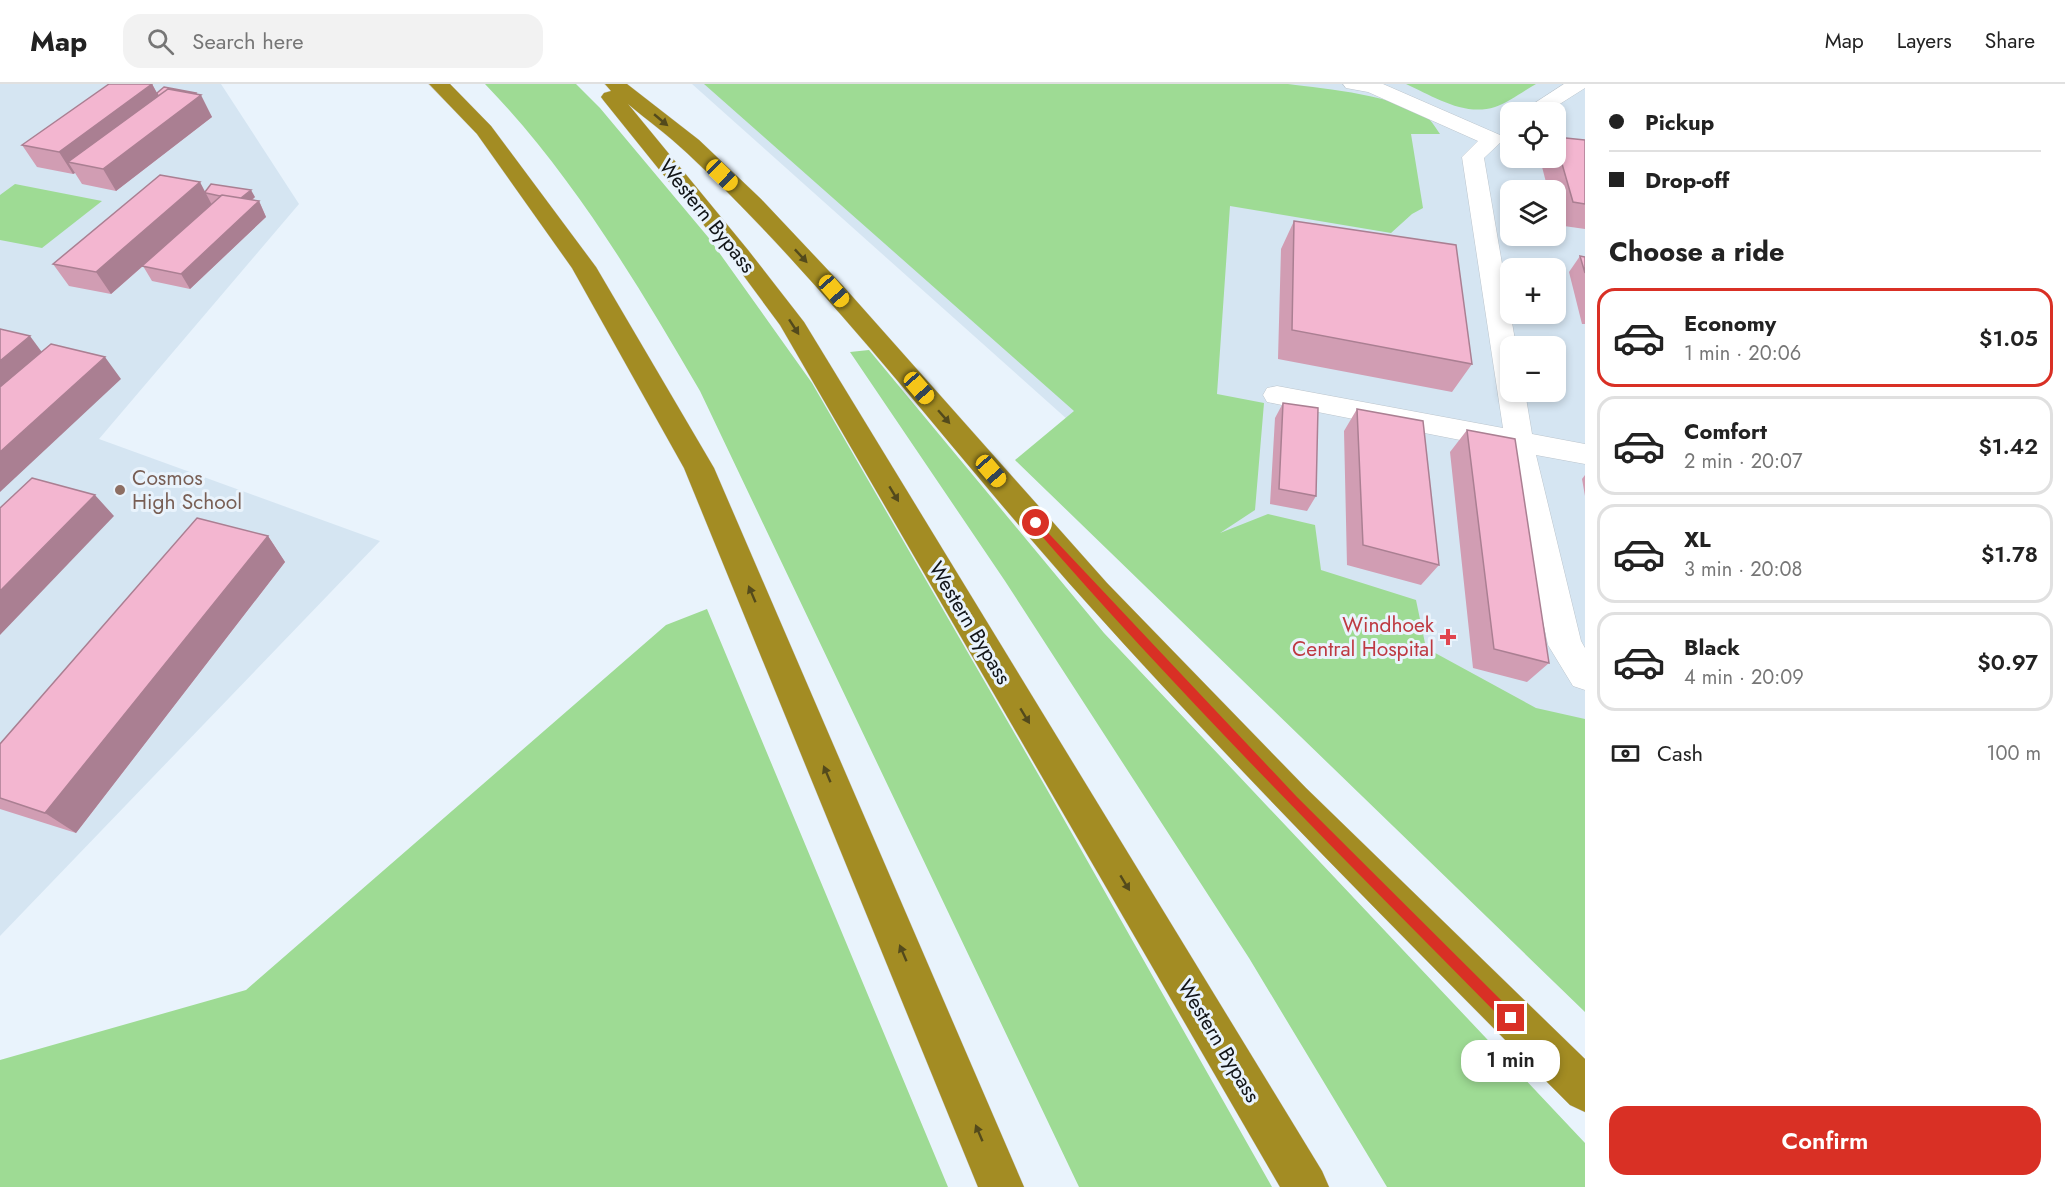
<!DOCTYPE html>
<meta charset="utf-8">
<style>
:root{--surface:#fff;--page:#f2f2f2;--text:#222;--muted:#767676;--line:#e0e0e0;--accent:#d93025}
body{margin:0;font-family:Jost,sans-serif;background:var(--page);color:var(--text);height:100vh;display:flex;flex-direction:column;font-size:22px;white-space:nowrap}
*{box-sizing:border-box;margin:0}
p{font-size:20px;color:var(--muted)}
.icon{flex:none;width:33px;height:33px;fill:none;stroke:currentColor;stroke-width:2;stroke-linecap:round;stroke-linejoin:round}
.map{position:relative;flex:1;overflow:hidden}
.panel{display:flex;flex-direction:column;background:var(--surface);width:480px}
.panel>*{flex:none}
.banner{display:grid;align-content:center;height:132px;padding:0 24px;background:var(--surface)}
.controls{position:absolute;left:1500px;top:18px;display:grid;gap:12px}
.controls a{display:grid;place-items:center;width:66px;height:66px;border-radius:12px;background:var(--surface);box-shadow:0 3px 9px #0003;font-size:30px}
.end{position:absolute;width:27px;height:27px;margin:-14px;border:8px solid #d93025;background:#fff;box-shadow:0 0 0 3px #fff}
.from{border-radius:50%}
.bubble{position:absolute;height:42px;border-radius:18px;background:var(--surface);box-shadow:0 3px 9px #0003;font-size:20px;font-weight:600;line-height:42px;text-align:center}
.car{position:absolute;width:18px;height:36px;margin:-18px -9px;border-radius:8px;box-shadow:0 0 4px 2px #0007;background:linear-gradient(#f5c518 24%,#345 0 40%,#f5c518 0 76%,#345 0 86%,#f5c518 0)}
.banner b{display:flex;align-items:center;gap:21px;height:57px;font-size:22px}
.banner b+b{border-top:2px solid var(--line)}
.banner i{width:15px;height:15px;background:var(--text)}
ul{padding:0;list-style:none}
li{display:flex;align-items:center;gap:18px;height:99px;margin:0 12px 9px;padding:0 12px;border:3px solid var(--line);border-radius:18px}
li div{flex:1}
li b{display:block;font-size:22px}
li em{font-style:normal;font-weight:600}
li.on{border-color:var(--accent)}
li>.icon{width:54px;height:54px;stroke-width:1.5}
h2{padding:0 24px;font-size:27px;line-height:72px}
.pay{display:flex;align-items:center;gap:15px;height:66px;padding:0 24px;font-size:22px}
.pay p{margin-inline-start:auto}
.action{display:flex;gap:12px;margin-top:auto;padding:12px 24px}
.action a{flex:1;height:69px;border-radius:18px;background:var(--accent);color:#fff;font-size:24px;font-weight:600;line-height:69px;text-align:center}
header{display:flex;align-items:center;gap:36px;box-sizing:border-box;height:84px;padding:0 30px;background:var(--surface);border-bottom:2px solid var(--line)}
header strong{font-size:28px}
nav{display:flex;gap:33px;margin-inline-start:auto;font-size:21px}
.search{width:420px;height:54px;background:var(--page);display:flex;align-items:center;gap:15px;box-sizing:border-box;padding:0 21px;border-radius:18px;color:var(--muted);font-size:22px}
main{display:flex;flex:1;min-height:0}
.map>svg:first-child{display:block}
</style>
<header>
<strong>Map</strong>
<div class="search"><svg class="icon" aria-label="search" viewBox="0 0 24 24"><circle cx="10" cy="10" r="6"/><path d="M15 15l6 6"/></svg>Search here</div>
<nav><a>Map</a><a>Layers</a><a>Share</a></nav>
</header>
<main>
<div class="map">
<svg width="1585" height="1103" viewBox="0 0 1585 1103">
<rect width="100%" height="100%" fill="#e9f3fc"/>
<path fill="#d5e5f2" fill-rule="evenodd" d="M 0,0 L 221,0 L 299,120 L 99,355 L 380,457 L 0,852 Z
M 692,0 L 1585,0 L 1585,798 ZM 1510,28 L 1556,28 L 1556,74 L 1510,74 ZM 1510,106 L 1556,106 L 1556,152 L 1510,152 ZM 1510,184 L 1556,184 L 1556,230 L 1510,230 ZM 1510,262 L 1556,262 L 1556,308 L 1510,308 Z"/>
<path fill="#9edb94" d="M 485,0 L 576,0 L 600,24 L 708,153 L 812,299 L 1045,702 L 1272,1103 L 1079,1103 L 700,307 C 637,199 572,90 485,0 Z
M 704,0 L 1288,0 C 1327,5 1398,11 1429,35 C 1433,39 1437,46 1440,50 L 1411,50 L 1423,124 L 1412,130 L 1391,149 L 1230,122 L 1217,310 L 1264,319 L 1255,426 L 1220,449 L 1268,430 L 1315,441 L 1321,486 L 1416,516 L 1426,564 L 1536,624 L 1585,635 L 1585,928 L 1015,376 L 1074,327 Z
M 1406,0 L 1536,0 C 1523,7 1509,18 1495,23 C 1464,33 1433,12 1406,0 Z
M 15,100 L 102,117 L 42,164 L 0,156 L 0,111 Z
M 869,266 L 1104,549 L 1585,1059 L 1585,1103 L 1387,1103 L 1249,874 L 1005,497 L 850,268 Z
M 707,525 L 948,1103 L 0,1103 L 0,976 L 246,906 L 666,541 Z"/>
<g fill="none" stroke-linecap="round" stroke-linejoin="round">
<defs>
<path id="minor" d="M 1343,0 L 1383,0 L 1500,51 L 1503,56 L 1484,74 L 1516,262 L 1510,262 L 1510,308 L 1525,308 L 1532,350 L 1585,360 L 1585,380 L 1536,371 L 1581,557 L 1585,564 L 1585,606 L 1573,602 L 1548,561 L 1506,365 L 1277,320 L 1267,318 L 1263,311 L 1267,304 L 1277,302 L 1503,344 L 1462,73 L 1478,57 L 1368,8 L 1346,4 Z
M 1564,0 L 1585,0 L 1585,4 L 1547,28 L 1524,28 L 1527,24 Z"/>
<path id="highway" d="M 429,0 L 450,0 L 491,42 L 596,183 L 714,384 L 1024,1103 L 978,1103 L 684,384 L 572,184 L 477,50 Z
M 605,0 L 627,0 L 699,56 L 761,115 L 843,202 L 1107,499 L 1306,704 L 1585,975 L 1585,1028 L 1570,1021 C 1406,856 1241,691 1086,518 C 952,369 833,206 687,69 C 668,51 647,36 628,20 L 748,166 L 804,238 L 1322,1087 L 1329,1103 L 1280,1103 L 780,241 L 732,176 L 604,17 L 601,13 L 604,9 L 611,7 Z"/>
</defs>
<use href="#minor" stroke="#bcc5cd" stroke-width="1"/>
<use href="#highway" stroke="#cfd0d1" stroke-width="1"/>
<use href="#minor" fill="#fff" fill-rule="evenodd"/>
<use href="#highway" fill="#a38c23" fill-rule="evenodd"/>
</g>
<path fill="#d19db3" d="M 152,0 L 157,9 L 197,10 L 212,33 L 116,107 L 82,100 L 75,89 L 73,90 L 37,83 L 22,61 Z
M 1556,53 L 1585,56 L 1585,145 L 1557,141 L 1556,134 L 1556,106 L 1548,106 L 1540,75 L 1541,74 L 1556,74 Z
M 205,108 L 255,113 L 252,116 L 259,117 L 266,133 L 190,205 L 152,197 L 143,182 L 111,210 L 69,202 L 53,180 Z
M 1294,137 L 1472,280 L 1452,308 L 1278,275 L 1281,165 Z
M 1580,172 L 1585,173 L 1585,240 L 1582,240 L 1569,188 Z
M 1283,319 L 1316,412 L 1307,427 L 1270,420 L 1275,334 Z
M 1357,325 L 1439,481 L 1421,501 L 1347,481 L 1344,347 Z
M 1467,346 L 1549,579 L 1527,598 L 1473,584 L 1450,368 Z
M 1585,391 L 1585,412 L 1582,395 Z
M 268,452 L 285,478 L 76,749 L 0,725 L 0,660 Z"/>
<path fill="#aa7f92" d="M 152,0 L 164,22 L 68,78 L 75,89 L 73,90 L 59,68 Z
M 201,11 L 212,33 L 116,107 L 103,85 Z
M 200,98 L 212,121 L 111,210 L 96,188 Z
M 251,106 L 255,113 L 242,124 L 238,117 Z
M 259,117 L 266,133 L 190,205 L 181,190 Z
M 30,252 L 47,275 L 0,315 L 0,277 Z
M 105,273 L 121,295 L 0,408 L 0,368 Z
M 95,411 L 114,432 L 0,551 L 0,507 Z
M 268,452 L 285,478 L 76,749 L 45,729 Z"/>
<path fill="#f3b6d0" stroke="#aa7f92" stroke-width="1.5" d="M 109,0 L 152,0 L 59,68 L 22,61 Z
M 164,3 L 196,9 L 195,10 L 168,5 L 158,12 L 157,9 Z
M 168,5 L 201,11 L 103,85 L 68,78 Z
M 1556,53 L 1585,56 L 1585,120 L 1573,118 L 1556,59 Z
M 160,91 L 200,98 L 96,188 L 53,180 Z
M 211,100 L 251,106 L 241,114 L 222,111 L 220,112 L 206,109 L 205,108 Z
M 222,111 L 259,117 L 181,190 L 142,182 Z
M 1294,137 L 1456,161 L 1472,280 L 1292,246 Z
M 1580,172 L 1585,173 L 1585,189 Z
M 0,245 L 30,252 L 0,277 Z
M 51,260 L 105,273 L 0,368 L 0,303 Z
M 1283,319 L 1318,324 L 1316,412 L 1279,405 Z
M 1357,325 L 1423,337 L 1439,481 L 1363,461 Z
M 1467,346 L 1515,355 L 1549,579 L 1494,565 Z
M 32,394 L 95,411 L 0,507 L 0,424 Z
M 197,434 L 268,452 L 45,729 L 0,714 L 0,660 Z"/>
<defs><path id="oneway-solid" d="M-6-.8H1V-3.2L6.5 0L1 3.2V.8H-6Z" transform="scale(1.5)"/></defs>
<g fill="#534a1c">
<use href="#oneway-solid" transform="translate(661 36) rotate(40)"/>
<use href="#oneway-solid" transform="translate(801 172) rotate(47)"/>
<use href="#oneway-solid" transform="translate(794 243) rotate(57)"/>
<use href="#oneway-solid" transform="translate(944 333) rotate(49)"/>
<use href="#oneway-solid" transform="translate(894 410) rotate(59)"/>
<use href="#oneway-solid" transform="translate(752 510) rotate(-113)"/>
<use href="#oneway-solid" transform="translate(1025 632) rotate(59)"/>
<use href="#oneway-solid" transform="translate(827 690) rotate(-113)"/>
<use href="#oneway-solid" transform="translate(1125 799) rotate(59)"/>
<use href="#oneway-solid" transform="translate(903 869) rotate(-113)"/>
<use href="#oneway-solid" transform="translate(979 1049) rotate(-113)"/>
</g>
<path fill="#d93025" d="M 1036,436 L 1297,713 L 1515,930 L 1517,934 L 1515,939 L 1511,941 L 1506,939 C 1345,776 1183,615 1033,442 L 1032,439 Z"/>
<circle fill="#8d6e63" stroke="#e9f3fc" stroke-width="2" cx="120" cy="406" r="6"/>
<path fill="#e0444e" stroke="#e9f3fc" stroke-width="2" d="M1445 544h6v6h6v6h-6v6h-6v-6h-6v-6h6z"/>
<g text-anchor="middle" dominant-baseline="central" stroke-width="6" stroke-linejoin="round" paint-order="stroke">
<g font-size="21" fill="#111417" stroke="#e9f3fc">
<text transform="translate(707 132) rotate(51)">Western Bypass</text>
<text transform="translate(970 539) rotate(59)">Western Bypass</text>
<text transform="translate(1219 957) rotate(59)">Western Bypass</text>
</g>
<g font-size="21" fill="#785e54" stroke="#e9f3fc" text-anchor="start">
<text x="132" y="394">Cosmos<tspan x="132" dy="24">High School</tspan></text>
</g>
<g font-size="21" fill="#be3a42" stroke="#e9f3fc" text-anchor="end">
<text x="1434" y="541">Windhoek<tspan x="1434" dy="24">Central Hospital</tspan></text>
</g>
</g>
</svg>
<div class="controls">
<a><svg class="icon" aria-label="locate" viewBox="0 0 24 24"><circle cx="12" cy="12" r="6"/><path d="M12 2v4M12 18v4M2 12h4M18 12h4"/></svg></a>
<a><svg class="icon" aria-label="layers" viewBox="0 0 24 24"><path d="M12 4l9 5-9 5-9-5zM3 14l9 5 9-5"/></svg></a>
<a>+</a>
<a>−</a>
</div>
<i class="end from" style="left:1036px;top:439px"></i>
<i class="end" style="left:1511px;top:934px"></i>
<div class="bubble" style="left:1461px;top:956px;width:99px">1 min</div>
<i class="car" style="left:722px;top:91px;rotate:134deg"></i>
<i class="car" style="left:834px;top:207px;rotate:139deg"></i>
<i class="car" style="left:919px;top:304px;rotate:139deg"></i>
<i class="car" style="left:991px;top:387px;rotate:139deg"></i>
</div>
<section class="panel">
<div class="banner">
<b><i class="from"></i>Pickup</b>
<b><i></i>Drop-off</b>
</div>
<h2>Choose a ride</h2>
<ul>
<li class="on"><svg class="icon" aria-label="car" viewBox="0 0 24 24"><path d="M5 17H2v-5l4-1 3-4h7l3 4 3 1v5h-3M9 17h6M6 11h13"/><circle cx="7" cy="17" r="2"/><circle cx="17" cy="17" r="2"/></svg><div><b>Economy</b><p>1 min · 20:06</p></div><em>$1.05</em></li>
<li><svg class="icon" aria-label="car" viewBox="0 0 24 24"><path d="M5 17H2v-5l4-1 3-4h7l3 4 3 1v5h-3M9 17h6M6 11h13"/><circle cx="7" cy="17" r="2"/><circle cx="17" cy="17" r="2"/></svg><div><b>Comfort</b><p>2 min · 20:07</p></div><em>$1.42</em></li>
<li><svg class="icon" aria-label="car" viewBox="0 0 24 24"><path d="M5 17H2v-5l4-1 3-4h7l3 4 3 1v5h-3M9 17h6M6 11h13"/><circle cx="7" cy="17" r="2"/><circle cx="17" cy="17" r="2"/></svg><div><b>XL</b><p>3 min · 20:08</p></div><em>$1.78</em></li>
<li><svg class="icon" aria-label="car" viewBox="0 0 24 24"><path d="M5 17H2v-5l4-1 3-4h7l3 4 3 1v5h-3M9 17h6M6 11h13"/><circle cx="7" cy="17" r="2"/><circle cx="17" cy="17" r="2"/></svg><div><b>Black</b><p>4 min · 20:09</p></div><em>$0.97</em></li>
</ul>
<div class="pay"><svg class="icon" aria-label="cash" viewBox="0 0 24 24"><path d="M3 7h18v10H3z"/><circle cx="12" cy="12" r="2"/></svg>Cash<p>100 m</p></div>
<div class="action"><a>Confirm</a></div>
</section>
</main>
